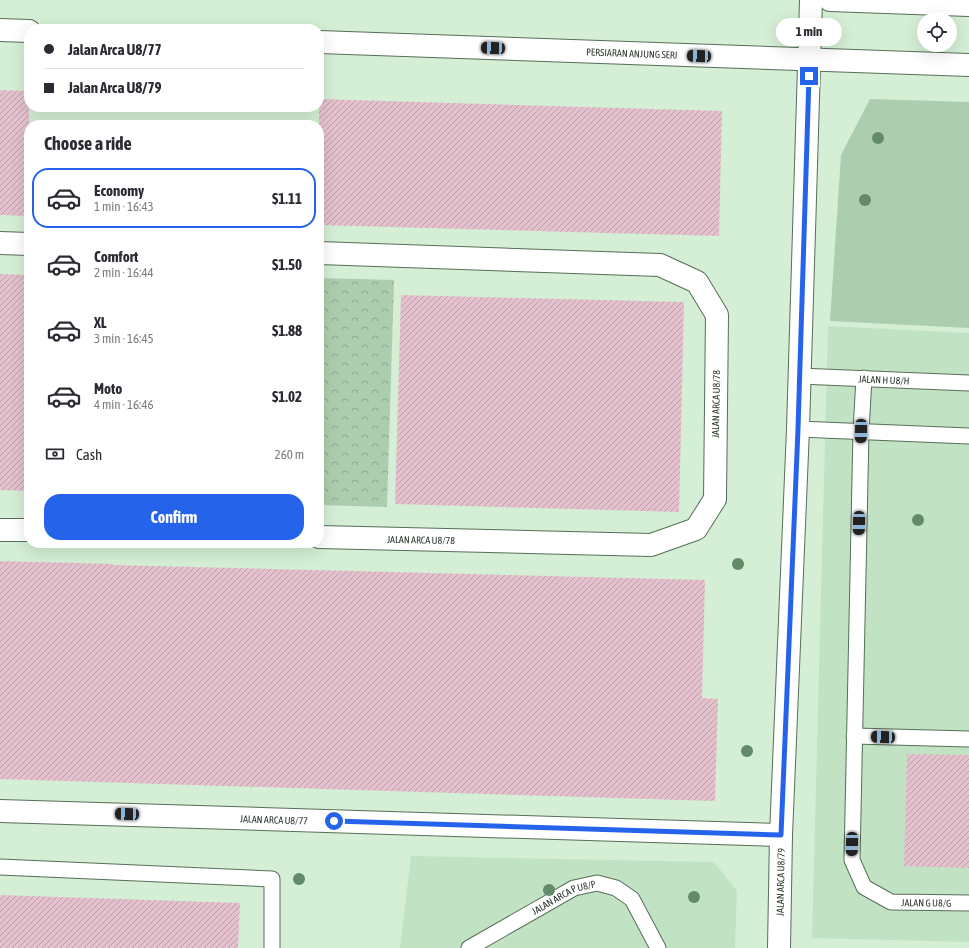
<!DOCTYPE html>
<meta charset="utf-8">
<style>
:root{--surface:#fff;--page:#f7f7f7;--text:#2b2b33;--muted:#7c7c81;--line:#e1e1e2;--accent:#2563eb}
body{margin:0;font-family:"Asap Condensed",sans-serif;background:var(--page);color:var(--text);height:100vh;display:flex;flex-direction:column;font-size:15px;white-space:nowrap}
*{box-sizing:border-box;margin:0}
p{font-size:13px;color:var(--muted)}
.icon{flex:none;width:22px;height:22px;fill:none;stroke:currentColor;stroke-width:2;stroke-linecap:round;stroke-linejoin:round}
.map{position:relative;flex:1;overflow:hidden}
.side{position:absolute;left:24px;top:120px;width:300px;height:428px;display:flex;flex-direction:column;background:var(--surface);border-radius:16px;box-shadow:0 4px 16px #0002}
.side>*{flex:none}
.top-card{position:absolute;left:24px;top:24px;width:300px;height:88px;border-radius:16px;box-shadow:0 4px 16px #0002;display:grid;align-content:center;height:88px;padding:0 20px;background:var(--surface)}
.tools{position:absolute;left:917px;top:12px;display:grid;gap:8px}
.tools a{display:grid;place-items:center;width:40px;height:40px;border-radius:50%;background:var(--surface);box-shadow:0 4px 16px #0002;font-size:20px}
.end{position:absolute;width:18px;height:18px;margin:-9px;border:5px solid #2563eb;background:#fff;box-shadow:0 0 0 2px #fff}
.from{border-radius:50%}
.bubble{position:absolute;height:28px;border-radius:14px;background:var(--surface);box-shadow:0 4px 16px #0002;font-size:13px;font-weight:700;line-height:28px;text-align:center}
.car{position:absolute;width:12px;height:24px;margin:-12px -6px;border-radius:5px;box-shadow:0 0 3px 1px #0007;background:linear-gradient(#222 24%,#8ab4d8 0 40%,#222 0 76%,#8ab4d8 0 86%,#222 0)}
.top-card b{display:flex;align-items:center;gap:14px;height:38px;font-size:15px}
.top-card b+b{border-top:1px solid var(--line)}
.top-card i{width:10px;height:10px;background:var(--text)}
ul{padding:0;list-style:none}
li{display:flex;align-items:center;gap:12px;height:60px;margin:0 8px 6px;padding:0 12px;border:2px solid transparent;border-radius:16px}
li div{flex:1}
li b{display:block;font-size:15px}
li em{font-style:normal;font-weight:700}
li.active{border-color:var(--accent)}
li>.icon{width:36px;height:36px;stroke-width:1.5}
h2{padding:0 20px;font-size:18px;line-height:48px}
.pay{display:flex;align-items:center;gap:10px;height:44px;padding:0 20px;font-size:15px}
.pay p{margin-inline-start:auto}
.cta{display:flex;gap:8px;margin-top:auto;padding:8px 20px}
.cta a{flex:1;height:46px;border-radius:16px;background:var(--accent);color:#fff;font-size:16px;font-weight:700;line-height:46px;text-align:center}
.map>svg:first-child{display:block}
</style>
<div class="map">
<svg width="969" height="948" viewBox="0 0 969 948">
<defs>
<pattern id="park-crowns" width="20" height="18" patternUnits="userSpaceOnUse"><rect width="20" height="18" fill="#adceae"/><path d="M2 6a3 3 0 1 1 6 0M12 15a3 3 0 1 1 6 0" fill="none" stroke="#8da88e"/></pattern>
<pattern id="building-hatch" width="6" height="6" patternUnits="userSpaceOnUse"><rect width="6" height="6" fill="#e5c1ce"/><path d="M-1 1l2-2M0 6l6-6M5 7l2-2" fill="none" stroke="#ba9ea8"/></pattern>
</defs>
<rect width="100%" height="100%" fill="#d4efd5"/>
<path fill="#c2e2c4" d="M 828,326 L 969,333 L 969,942 L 812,938 Z
M 411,856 L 714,862 L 737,891 L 735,948 L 400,948 Z"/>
<path fill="#adceae" d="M 870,99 L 969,102 L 969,328 L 830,321 L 841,155 Z"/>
<path fill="url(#park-crowns)" d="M 319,278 L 394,280 L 387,507 L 319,505 Z"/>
<path fill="url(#building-hatch)" d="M 0,90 L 29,91 L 29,216 L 0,215 Z
M 319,99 L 722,111 L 719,236 L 319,225 Z
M 0,274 L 29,275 L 29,491 L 0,490 Z
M 401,295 L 684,302 L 679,512 L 395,504 Z
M 0,561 L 113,564 L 113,565 L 705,580 L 702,698 L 718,699 L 715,801 L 0,779 Z
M 907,754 L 969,755 L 969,868 L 904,866 Z
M 0,895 L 240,903 L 238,948 L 0,948 Z"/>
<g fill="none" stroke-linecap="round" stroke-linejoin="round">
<defs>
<g id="lane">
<path id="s1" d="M 799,376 L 969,383"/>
<path id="s2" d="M 864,378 L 861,431 L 852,860 L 864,887 L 891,902 L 969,903"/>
<path d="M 798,429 L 969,436"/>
<path d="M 854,736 L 969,739"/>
<path d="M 0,867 L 272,879 L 272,948"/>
<path id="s3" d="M 469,948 L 574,888 L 597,883 L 616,888 L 632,899 L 658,948"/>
</g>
<g id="street">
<path d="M 0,243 L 29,244"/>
<path d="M 319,253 L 660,265 L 697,282 L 717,315 L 715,499 L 696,529 L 651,545 L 319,537"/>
<path d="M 0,530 L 29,530"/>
<path id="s4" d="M 0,811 L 781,835"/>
</g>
<g id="secondary">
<path d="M 830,0 L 969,5"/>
<path d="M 0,30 L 29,31"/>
<path id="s5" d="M 319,42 L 969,65"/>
<path id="s6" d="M 779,948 L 781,835 L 798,429 L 811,0"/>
</g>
</defs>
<use href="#lane" stroke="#576e58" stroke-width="17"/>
<use href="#street" stroke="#576e58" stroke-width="24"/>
<use href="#secondary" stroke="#576e58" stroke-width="24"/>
<use href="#lane" stroke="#fff" stroke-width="15"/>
<use href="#street" stroke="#fff" stroke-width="22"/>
<use href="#secondary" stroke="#fff" stroke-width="22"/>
</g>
<g fill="#638b69">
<circle cx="878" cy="138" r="6"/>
<circle cx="865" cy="200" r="6"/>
<circle cx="918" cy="520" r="6"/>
<circle cx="738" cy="564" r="6"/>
<circle cx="747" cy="751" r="6"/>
<circle cx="299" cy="879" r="6"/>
<circle cx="549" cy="890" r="6"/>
<circle cx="694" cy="897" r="6"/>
</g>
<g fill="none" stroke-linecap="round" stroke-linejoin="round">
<path stroke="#2563eb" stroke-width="5" d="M 334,821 L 781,835 L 798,429 L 809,76"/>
</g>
<g text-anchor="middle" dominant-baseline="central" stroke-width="3" stroke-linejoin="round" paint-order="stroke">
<g font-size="10" fill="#2f392f" stroke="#fff">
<text stroke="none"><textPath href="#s5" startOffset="313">PERSIARAN ANJUNG SERI</textPath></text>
<text stroke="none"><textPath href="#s1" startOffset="85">JALAN H U8/H</textPath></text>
<text transform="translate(716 404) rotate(-89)">JALAN ARCA U8/78</text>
<text transform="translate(421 540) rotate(1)">JALAN ARCA U8/78</text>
<text stroke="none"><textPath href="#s4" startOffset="274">JALAN ARCA U8/77</textPath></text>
<text stroke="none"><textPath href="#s6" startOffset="66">JALAN ARCA U8/79</textPath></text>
<text stroke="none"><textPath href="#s3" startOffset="108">JALAN ARCA P U8/P</textPath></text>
<text stroke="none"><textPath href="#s2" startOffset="578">JALAN G U8/G</textPath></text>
</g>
</g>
</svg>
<div class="tools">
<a><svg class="icon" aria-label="locate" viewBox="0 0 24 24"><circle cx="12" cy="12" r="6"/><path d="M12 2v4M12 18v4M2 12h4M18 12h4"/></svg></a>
</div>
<i class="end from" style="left:334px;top:821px"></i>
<i class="end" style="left:809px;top:76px"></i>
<div class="bubble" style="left:776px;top:18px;width:66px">1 min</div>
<i class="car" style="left:493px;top:48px;rotate:272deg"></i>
<i class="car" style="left:699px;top:56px;rotate:272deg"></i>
<i class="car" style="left:861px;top:431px;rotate:181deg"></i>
<i class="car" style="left:859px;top:523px;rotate:181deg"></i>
<i class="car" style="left:883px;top:737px;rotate:272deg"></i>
<i class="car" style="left:127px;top:814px;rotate:272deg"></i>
<i class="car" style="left:852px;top:844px;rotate:181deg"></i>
<div class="top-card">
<b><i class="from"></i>Jalan Arca U8/77</b>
<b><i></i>Jalan Arca U8/79</b>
</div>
<section class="side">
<h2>Choose a ride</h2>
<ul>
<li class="active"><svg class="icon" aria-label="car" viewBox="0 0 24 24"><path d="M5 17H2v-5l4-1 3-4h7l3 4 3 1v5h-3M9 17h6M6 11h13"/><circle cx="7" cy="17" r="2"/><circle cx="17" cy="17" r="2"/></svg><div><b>Economy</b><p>1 min · 16:43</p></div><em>$1.11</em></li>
<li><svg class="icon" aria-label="car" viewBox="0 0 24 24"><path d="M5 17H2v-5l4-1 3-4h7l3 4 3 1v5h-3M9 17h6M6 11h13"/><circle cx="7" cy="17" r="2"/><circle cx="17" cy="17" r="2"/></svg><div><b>Comfort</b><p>2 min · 16:44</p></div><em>$1.50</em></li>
<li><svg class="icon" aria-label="car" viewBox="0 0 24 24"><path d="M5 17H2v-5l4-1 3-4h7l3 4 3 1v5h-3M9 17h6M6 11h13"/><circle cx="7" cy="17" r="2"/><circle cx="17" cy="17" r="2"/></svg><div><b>XL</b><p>3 min · 16:45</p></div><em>$1.88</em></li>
<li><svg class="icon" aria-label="car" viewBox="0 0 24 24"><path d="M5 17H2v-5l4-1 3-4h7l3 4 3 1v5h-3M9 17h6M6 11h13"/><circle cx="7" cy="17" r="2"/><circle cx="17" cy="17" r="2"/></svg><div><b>Moto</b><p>4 min · 16:46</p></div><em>$1.02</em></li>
</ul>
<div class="pay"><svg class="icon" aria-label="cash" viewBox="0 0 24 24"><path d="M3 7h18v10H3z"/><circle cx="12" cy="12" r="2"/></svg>Cash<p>260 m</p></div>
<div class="cta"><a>Confirm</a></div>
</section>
</div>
